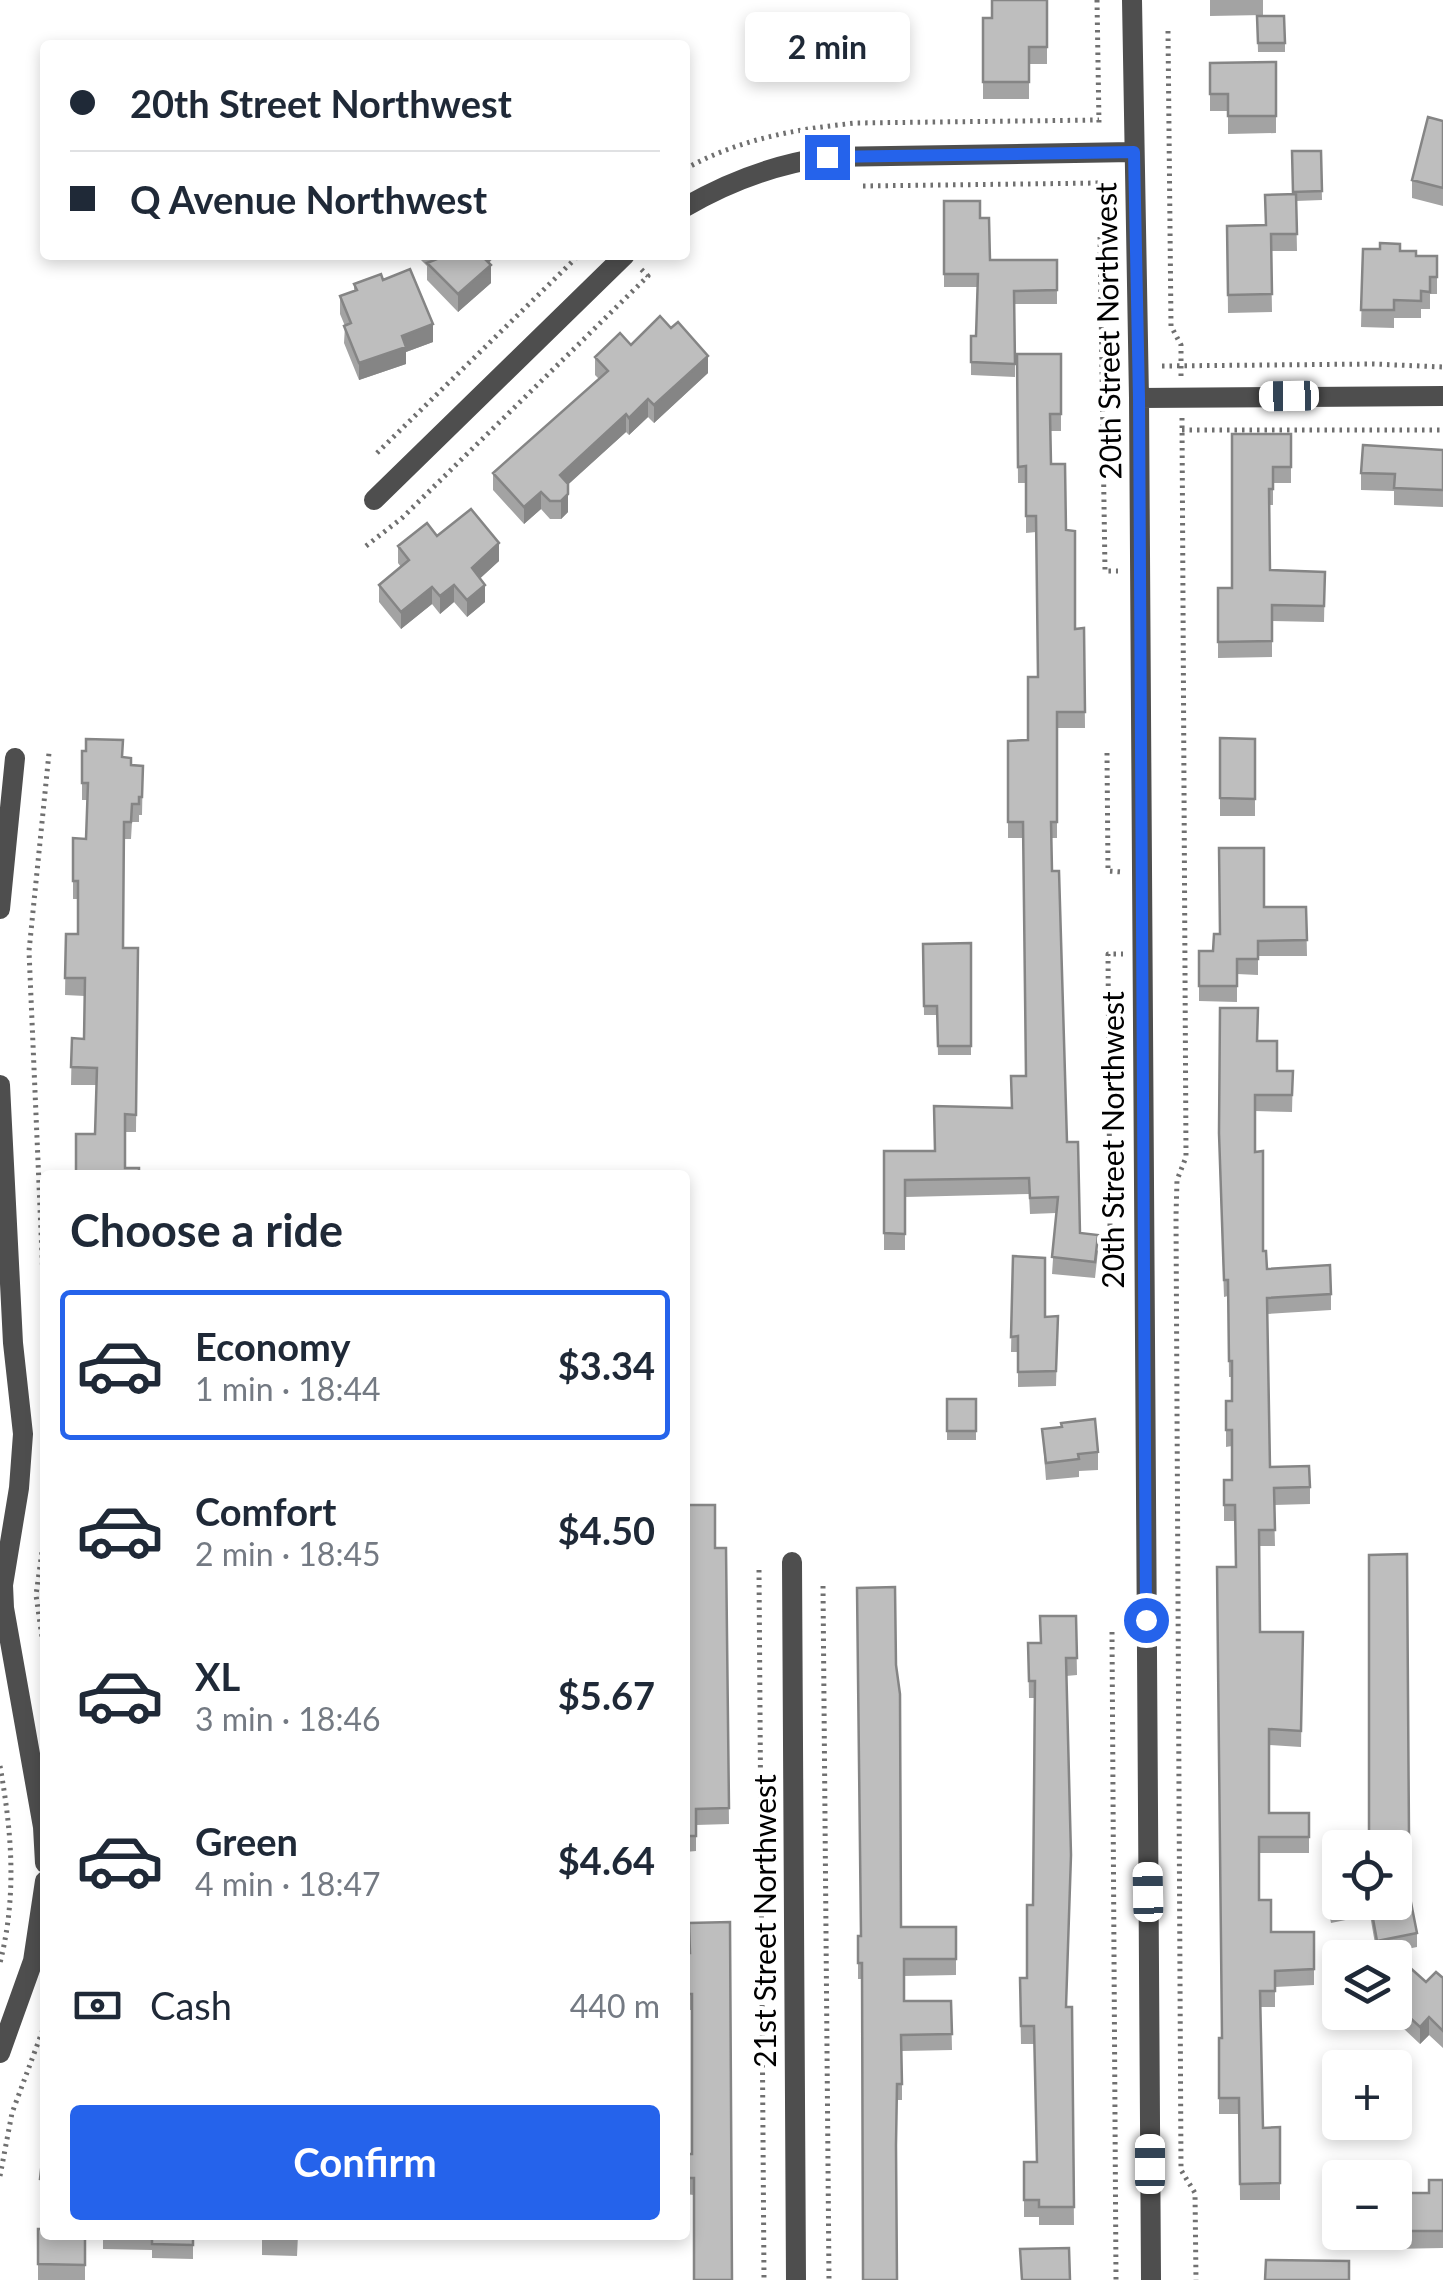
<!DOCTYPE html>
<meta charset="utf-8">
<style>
:root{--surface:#fff;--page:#f2f2f3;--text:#1f2937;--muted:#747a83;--line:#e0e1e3;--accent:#2563eb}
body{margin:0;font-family:Lato,sans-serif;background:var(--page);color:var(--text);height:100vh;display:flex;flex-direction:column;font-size:38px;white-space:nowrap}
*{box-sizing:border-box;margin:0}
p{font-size:32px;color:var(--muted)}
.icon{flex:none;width:55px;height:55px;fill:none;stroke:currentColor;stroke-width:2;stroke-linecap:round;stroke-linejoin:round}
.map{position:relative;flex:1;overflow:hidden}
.side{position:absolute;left:40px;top:1170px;width:650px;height:1070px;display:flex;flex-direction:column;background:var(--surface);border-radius:10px;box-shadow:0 5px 15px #0003}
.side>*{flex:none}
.guide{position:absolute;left:40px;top:40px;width:650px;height:220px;border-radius:10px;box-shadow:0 5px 15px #0003;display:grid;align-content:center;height:220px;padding:0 30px;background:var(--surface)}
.buttons{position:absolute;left:1322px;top:1830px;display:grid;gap:20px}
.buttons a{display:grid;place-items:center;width:90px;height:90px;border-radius:10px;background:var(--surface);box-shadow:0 5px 15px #0003;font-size:50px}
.end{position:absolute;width:45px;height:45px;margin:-22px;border:12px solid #2563eb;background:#fff;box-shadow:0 0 0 5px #fff}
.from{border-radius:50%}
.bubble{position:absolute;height:70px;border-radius:10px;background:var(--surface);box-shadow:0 5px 15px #0003;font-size:32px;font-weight:700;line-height:70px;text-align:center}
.car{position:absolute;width:30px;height:60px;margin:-30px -15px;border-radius:12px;box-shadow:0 0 8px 2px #0007;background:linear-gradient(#fff 24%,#345 0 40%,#fff 0 76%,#345 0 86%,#fff 0)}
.guide b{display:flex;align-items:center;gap:35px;height:95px;font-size:38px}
.guide b+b{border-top:2px solid var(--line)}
.guide i{width:25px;height:25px;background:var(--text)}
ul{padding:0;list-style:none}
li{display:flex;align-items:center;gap:30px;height:150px;margin:0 20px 15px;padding:0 10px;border:5px solid transparent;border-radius:10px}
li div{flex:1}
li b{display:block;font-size:38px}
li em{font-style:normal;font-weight:700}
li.active{border-color:var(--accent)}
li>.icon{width:90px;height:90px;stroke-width:1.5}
h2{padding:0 30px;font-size:45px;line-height:120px}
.pay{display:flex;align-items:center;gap:25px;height:110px;padding:0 30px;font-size:38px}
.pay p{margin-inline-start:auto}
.button{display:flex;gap:20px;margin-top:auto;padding:20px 30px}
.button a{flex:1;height:115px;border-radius:10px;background:var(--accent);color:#fff;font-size:40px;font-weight:700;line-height:115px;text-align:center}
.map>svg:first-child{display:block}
</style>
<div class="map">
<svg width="1443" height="2280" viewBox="0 0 1443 2280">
<rect width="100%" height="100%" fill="#fff"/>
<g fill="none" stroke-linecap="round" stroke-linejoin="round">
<path stroke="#707070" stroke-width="5" stroke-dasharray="2.5 5" stroke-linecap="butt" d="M 1097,0 L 1099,124
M 1168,31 L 1171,326 L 1181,345 L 1181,378
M 685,169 C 739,139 796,129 856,123 L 1099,120
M 863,186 L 1100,183 L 1100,180
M 1100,237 L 1105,571 L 1118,571
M 1162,366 L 1374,364 L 1443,367
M 1182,418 L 1186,1157 L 1177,1180 L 1176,1216 L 1181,2170 L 1195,2193 L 1196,2280
M 1182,430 L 1443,430
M 377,453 L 579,255
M 366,546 L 402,518 L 648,276 L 640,268
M 1107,753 L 1108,871 L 1122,872
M 1110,1226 L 1108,954 L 1123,954
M 45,1325 L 29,951 L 49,753
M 45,1530 L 36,1595 L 45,1658
M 759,1570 L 764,2280
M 823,1586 L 829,2280
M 1112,1632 L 1116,2280
M 0,1766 C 12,1834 17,1895 0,1963
M 0,2176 L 12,2113 L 45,2024"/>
<path stroke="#4e4e4e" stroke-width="20" d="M 1132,0 L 1139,398 L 1151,2280
M 685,207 C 730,181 775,164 827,157 L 1133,152
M 1139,398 L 1443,396
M 374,500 L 625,255
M 0,909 L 15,758
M 0,1085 L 13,1343 L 23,1434 L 19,1488 L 3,1585 L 4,1608 L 43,1827 L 45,1863
M 792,1562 L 796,2280
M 0,2053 L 33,1961 L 45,1881"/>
</g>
<path fill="#a3a3a3" d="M 1047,0 L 1047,64 L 1029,64 L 1029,99 L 983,99 L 983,18 L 992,18 Z
M 1210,0 L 1263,0 L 1263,15 L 1210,16 Z
M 1257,16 L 1285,43 L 1285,52 L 1258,52 Z
M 1276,62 L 1276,133 L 1228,134 L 1228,111 L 1210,111 L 1210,63 Z
M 1443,121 L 1443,206 L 1412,198 L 1412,180 Z
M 1292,151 L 1321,151 L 1322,200 L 1296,201 L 1297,251 L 1271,251 L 1272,312 L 1228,313 L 1227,226 L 1265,225 L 1292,194 Z
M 944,201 L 980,218 L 990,260 L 1057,260 L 1057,304 L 1015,304 L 1015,377 L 971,375 L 971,336 L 976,336 L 977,287 L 944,287 Z
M 1363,249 L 1400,251 L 1416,256 L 1437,256 L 1437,294 L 1430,294 L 1430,309 L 1421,309 L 1421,318 L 1394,318 L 1394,328 L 1361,327 Z
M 416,255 L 496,255 L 489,263 L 491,283 L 458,312 L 427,280 L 427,266 Z
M 383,280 L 433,342 L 406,352 L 406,364 L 359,380 L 344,343 L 345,326 L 340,314 L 340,296 L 354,291 L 354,284 Z
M 631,345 L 708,373 L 654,423 L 648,417 L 629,435 L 626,432 L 568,484 L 568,512 L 561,519 L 550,519 L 541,509 L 524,524 L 493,490 L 493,473 L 599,379 L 595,375 L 595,357 Z
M 1017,354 L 1061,354 L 1061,431 L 1051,431 L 1051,464 L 1066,530 L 1075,629 L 1084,628 L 1085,728 L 1057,728 L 1057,838 L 1051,838 L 1052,871 L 1067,1142 L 1080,1233 L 1098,1251 L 1095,1278 L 1052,1274 L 1056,1213 L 1030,1214 L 1029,1194 L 905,1197 L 905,1250 L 884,1250 L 884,1151 L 935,1151 L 1011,1108 L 1026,1076 L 1023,838 L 1008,838 L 1008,741 L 1028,740 L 1038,677 L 1036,532 L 1026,533 L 1026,483 L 1018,483 Z
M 1232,434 L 1291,434 L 1291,483 L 1273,483 L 1273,505 L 1270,505 L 1270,570 L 1325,572 L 1324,622 L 1272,621 L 1272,657 L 1218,658 L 1218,588 L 1232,588 Z
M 1443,450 L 1443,507 L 1394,505 L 1394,491 L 1361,490 L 1361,473 Z
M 437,536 L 499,561 L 480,578 L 485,602 L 467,617 L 454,602 L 440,614 L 432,604 L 401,629 L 379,602 L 379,585 L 401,567 L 398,563 L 398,546 Z
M 1220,738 L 1255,739 L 1255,816 L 1220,816 Z
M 82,751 L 123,757 L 131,765 L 143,766 L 142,815 L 139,815 L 139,822 L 132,822 L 131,839 L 124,839 L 123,948 L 138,948 L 136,1132 L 125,1132 L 76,1175 L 95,1134 L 96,1085 L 71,1085 L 72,1038 L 84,1039 L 85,996 L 65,995 L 66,934 L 78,934 L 78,899 L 73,899 L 73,838 L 86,839 L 87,800 L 82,800 Z
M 1306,907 L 1307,956 L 1258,956 L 1258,975 L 1237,974 L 1237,1002 L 1199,1001 L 1199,951 L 1213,951 L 1220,934 Z
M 971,943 L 971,1055 L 938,1055 L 937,1015 L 924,1015 L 923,944 Z
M 1257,1041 L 1277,1071 L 1293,1071 L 1292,1112 L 1255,1111 L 1255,1152 L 1263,1251 L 1267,1269 L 1331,1294 L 1331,1310 L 1267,1314 L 1270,1467 L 1310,1487 L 1310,1504 L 1274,1505 L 1275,1546 L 1259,1546 L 1260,1632 L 1303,1632 L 1301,1747 L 1269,1745 L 1269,1813 L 1309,1813 L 1309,1853 L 1259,1853 L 1259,1900 L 1271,1932 L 1314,1932 L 1314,1985 L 1275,1987 L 1275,2007 L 1260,2007 L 1263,2128 L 1280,2127 L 1280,2200 L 1240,2200 L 1239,2114 L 1219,2114 L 1219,2038 L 1222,2038 L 1236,1567 L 1235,1521 L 1224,1521 L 1224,1480 L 1232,1480 L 1232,1446 L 1226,1447 L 1226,1418 L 1232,1401 L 1232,1377 L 1229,1377 L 1228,1296 L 1224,1297 L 1219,1150 Z
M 1013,1256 L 1045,1317 L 1058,1316 L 1056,1386 L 1018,1387 L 1018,1352 L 1011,1352 Z
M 947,1399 L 976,1399 L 976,1440 L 947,1440 Z
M 1042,1429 L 1098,1452 L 1098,1470 L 1079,1471 L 1079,1477 L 1046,1480 Z
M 715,1548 L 726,1548 L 729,1824 L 696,1825 L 696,1851 L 685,1852 L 685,1732 L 686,1732 L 685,1646 L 686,1646 Z
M 1407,1554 L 1409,1853 L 1395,1853 L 1395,1848 L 1369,1848 L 1369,1555 Z
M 1076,1616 L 1077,1675 L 1066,1676 L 1067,2007 L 1072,2007 L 1074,2225 L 1039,2225 L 1039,2217 L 1024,2217 L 1024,2162 L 1037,2162 L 1034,2044 L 1021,2044 L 1020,1995 L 1027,1978 L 1033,1905 L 1034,1698 L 1029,1698 L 1028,1643 L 1041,1643 Z
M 1325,1877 L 1340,1902 L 1395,1902 L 1417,1933 L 1417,1947 L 1377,1955 L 1370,1915 L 1331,1923 L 1325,1892 Z
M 730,1922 L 694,2195 L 685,2194 L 685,2154 L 692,2154 L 692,2010 L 685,2010 L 685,1953 L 689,1953 Z
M 901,1927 L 956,1959 L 956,1975 L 904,1976 L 904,2001 L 951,2001 L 952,2050 L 902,2051 L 902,2100 L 897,2100 L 862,1979 L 858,1979 L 858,1936 Z
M 1395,1977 L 1426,1982 L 1443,1978 L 1443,2048 L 1429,2035 L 1420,2044 L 1386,2012 L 1395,2012 Z
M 45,2134 L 45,2197 L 40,2196 L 40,2179 Z
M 1443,2180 L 1443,2248 L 1391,2249 L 1391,2232 L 1395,2232 L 1395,2193 L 1429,2193 Z
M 38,2229 L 85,2235 L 85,2280 L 38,2280 Z
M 103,2235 L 193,2235 L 193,2259 L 152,2258 L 152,2250 L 103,2249 Z
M 262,2235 L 298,2235 L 297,2256 L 262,2255 Z"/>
<path fill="#858585" d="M 480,255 L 496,255 L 480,271 Z
M 491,265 L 491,283 L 458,312 L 458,294 Z
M 433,324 L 433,342 L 406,352 L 406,364 L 359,380 L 359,363 L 402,336 Z
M 708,356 L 708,373 L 654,423 L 654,405 Z
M 648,399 L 648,417 L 629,435 L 629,418 Z
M 626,414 L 626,432 L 560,492 L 560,475 Z
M 541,492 L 541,509 L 524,524 L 524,507 Z
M 568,494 L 568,512 L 561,519 L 561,501 Z
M 499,543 L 499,561 L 472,586 L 472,568 Z
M 454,585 L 454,602 L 440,614 L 440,596 Z
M 485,585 L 485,602 L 467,617 L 467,600 Z
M 432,587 L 432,604 L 401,629 L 401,612 Z
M 1429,2017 L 1429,2035 L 1420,2044 L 1420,2027 Z"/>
<path fill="#bebebe" stroke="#858585" stroke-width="2.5" d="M 992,0 L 1047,0 L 1047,47 L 1029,47 L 1029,82 L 983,82 L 983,18 L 992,18 Z
M 1257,16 L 1284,16 L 1285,43 L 1258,43 Z
M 1276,62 L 1276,116 L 1228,116 L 1228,94 L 1210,94 L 1210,63 Z
M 1428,117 L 1443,121 L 1443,188 L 1412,180 Z
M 1292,151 L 1321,151 L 1322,191 L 1293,192 Z
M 1296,194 L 1297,234 L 1271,234 L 1272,294 L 1228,295 L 1227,226 L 1266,225 L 1265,195 Z
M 944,201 L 980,201 L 980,218 L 989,218 L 990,260 L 1057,260 L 1057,290 L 1014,291 L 1015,364 L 971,362 L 971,336 L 976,336 L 978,274 L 944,274 Z
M 1380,243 L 1400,244 L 1400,251 L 1416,251 L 1416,256 L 1437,256 L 1437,277 L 1430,277 L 1430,292 L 1421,291 L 1421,301 L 1394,300 L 1394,310 L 1361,310 L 1363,249 L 1380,249 Z
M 433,255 L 481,255 L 491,265 L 458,294 L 427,263 L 437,259 Z
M 410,269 L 433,324 L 402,336 L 406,347 L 359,363 L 344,326 L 351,323 L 340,296 L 357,290 L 354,284 L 381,274 L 383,280 Z
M 660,316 L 671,328 L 678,322 L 708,356 L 654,405 L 648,399 L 629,418 L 626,414 L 560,475 L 568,484 L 568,494 L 561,501 L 550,501 L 541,492 L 524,507 L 493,473 L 608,371 L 595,357 L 620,333 L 631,345 Z
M 1017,354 L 1061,354 L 1061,414 L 1050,414 L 1051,464 L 1065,464 L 1066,530 L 1075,531 L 1075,629 L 1084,628 L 1085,712 L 1057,712 L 1057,822 L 1051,822 L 1052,871 L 1059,871 L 1067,1142 L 1078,1142 L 1080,1233 L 1098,1235 L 1095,1262 L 1052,1257 L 1058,1197 L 1030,1198 L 1029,1178 L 905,1180 L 905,1234 L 884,1233 L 884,1151 L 935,1151 L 934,1106 L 1012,1108 L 1011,1076 L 1026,1076 L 1023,822 L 1008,822 L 1008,741 L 1028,740 L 1028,677 L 1038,677 L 1036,516 L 1026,516 L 1026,466 L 1018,467 Z
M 1232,434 L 1291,434 L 1291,467 L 1273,467 L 1273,489 L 1269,489 L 1270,570 L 1325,572 L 1324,606 L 1272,605 L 1272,641 L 1218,642 L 1218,588 L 1232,588 Z
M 1363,445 L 1443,450 L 1443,490 L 1394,488 L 1395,474 L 1361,473 Z
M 471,509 L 499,543 L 472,568 L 485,585 L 467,600 L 454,585 L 440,596 L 432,587 L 401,612 L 379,585 L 409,560 L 398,546 L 427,523 L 437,536 Z
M 1220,738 L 1255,739 L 1255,799 L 1220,798 Z
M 86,739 L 123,740 L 122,757 L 131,758 L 131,765 L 143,766 L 142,797 L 139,797 L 139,804 L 132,804 L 131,822 L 124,822 L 123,948 L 138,948 L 136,1115 L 125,1114 L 125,1168 L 139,1168 L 139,1175 L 76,1175 L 76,1134 L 95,1134 L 97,1068 L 71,1067 L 72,1038 L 84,1039 L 85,978 L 65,978 L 66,934 L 78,934 L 78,881 L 73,881 L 73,838 L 86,839 L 88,783 L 82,783 L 82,751 L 86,751 Z
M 1219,848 L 1264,848 L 1264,907 L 1306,907 L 1307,940 L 1258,941 L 1258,959 L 1237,959 L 1237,986 L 1199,986 L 1199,951 L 1213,951 L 1214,934 L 1220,934 Z
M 971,943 L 971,1046 L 938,1046 L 937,1006 L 924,1006 L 923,944 Z
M 1220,1008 L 1258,1008 L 1257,1041 L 1277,1041 L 1277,1071 L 1293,1071 L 1292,1095 L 1255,1095 L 1255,1152 L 1263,1151 L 1263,1251 L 1266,1251 L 1267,1269 L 1330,1265 L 1331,1294 L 1267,1298 L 1270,1467 L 1309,1466 L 1310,1487 L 1274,1488 L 1275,1530 L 1259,1530 L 1260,1632 L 1303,1632 L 1301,1731 L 1269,1729 L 1269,1813 L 1309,1813 L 1309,1837 L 1259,1837 L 1259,1900 L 1271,1900 L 1271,1932 L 1314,1932 L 1314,1969 L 1275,1971 L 1275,1991 L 1260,1991 L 1263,2128 L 1280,2127 L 1280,2183 L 1240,2184 L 1239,2098 L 1219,2098 L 1219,2038 L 1222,2038 L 1217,1567 L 1236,1567 L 1235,1505 L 1224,1505 L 1224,1480 L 1232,1480 L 1232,1430 L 1226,1430 L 1226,1401 L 1232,1401 L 1232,1361 L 1229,1361 L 1228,1280 L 1224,1280 L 1219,1133 Z
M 1013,1256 L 1045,1258 L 1045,1317 L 1058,1316 L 1056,1371 L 1018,1372 L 1018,1336 L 1011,1337 Z
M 947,1399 L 976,1399 L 976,1431 L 947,1431 Z
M 1095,1419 L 1098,1452 L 1078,1454 L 1079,1459 L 1046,1463 L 1042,1429 L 1062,1427 L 1061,1423 Z
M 685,1505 L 715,1505 L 715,1548 L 726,1548 L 729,1808 L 696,1809 L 696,1836 L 685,1836 L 685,1732 L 687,1732 L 685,1687 L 685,1646 L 686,1646 Z
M 1407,1554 L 1409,1836 L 1369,1836 L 1369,1555 Z
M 895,1587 L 896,1665 L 900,1694 L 901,1927 L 956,1927 L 956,1959 L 904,1959 L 904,2001 L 951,2001 L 952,2034 L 901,2035 L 902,2084 L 897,2084 L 896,2145 L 897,2280 L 863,2280 L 862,1963 L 858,1963 L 858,1936 L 861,1936 L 857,1588 Z
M 1040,1616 L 1076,1616 L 1077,1658 L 1066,1658 L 1071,1855 L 1066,2007 L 1072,2007 L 1074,2207 L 1039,2207 L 1039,2200 L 1024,2200 L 1024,2162 L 1037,2162 L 1034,2026 L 1021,2026 L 1020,1978 L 1027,1978 L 1027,1905 L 1033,1905 L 1035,1681 L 1029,1681 L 1028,1643 L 1041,1643 Z
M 1403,1862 L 1417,1933 L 1377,1941 L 1370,1902 L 1395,1902 L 1395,1864 Z
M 1340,1874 L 1340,1902 L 1361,1902 L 1331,1908 L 1325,1877 Z
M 730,1922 L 732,2280 L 694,2280 L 694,2178 L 685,2178 L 685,2154 L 692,2154 L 692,1994 L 685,1994 L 685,1953 L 690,1953 L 689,1923 Z
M 1407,1965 L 1426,1982 L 1436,1972 L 1443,1978 L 1443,2031 L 1429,2017 L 1420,2027 L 1395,2004 L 1395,1977 Z
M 45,2134 L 45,2180 L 40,2179 Z
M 1429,2180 L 1443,2180 L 1443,2231 L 1395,2231 L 1395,2193 L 1429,2193 Z
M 38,2229 L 45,2229 L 45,2235 L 85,2235 L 85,2265 L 38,2264 Z
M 122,2235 L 193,2235 L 193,2245 L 152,2244 L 152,2236 Z
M 262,2235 L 297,2235 L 297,2238 L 262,2238 Z
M 1069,2248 L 1070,2280 L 1022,2280 L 1020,2249 Z
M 1266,2260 L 1349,2261 L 1349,2280 L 1265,2280 Z"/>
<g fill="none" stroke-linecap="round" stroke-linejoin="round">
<path stroke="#2563eb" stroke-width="12" d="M 827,157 L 1134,152 L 1139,398 L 1146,1620"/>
</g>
<g text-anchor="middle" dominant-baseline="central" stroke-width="8" stroke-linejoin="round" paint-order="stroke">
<g font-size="30" fill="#000" stroke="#fff">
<text transform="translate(1107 331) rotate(-91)">20th Street Northwest</text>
<text transform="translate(1112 1140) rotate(-90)">20th Street Northwest</text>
<text transform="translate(764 1921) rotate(-90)">21st Street Northwest</text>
</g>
</g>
</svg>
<div class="buttons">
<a><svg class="icon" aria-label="locate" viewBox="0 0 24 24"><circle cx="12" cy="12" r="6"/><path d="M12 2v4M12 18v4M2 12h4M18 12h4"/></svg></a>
<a><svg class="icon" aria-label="layers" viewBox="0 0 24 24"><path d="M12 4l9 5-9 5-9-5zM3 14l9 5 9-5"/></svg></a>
<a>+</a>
<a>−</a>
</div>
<i class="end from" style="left:1146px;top:1620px"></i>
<i class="end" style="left:827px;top:157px"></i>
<div class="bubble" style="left:745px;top:12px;width:165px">2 min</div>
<i class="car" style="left:1289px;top:396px;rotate:269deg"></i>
<i class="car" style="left:1148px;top:1892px;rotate:359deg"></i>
<i class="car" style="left:1150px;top:2164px;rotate:0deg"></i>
<div class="guide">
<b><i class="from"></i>20th Street Northwest</b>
<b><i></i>Q Avenue Northwest</b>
</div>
<section class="side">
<h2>Choose a ride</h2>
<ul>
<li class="active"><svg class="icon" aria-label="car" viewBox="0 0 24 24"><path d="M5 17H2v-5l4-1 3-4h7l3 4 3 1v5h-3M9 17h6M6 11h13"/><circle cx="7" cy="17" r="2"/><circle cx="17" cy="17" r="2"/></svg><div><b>Economy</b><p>1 min · 18:44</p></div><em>$3.34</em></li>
<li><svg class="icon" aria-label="car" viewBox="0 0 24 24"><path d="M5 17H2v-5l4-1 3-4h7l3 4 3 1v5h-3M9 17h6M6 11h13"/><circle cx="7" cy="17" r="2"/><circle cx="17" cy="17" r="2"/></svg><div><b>Comfort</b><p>2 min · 18:45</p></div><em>$4.50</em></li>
<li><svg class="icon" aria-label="car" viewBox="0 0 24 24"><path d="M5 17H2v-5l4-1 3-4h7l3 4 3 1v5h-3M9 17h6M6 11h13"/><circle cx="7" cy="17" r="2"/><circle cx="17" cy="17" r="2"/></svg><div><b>XL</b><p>3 min · 18:46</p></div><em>$5.67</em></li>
<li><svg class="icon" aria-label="car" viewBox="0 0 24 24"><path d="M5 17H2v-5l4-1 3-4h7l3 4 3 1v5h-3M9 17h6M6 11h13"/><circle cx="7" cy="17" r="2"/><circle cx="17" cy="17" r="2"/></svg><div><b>Green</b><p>4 min · 18:47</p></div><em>$4.64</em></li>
</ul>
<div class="pay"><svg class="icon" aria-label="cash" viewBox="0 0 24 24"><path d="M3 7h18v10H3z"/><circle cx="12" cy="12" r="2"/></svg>Cash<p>440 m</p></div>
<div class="button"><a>Confirm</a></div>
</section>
</div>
